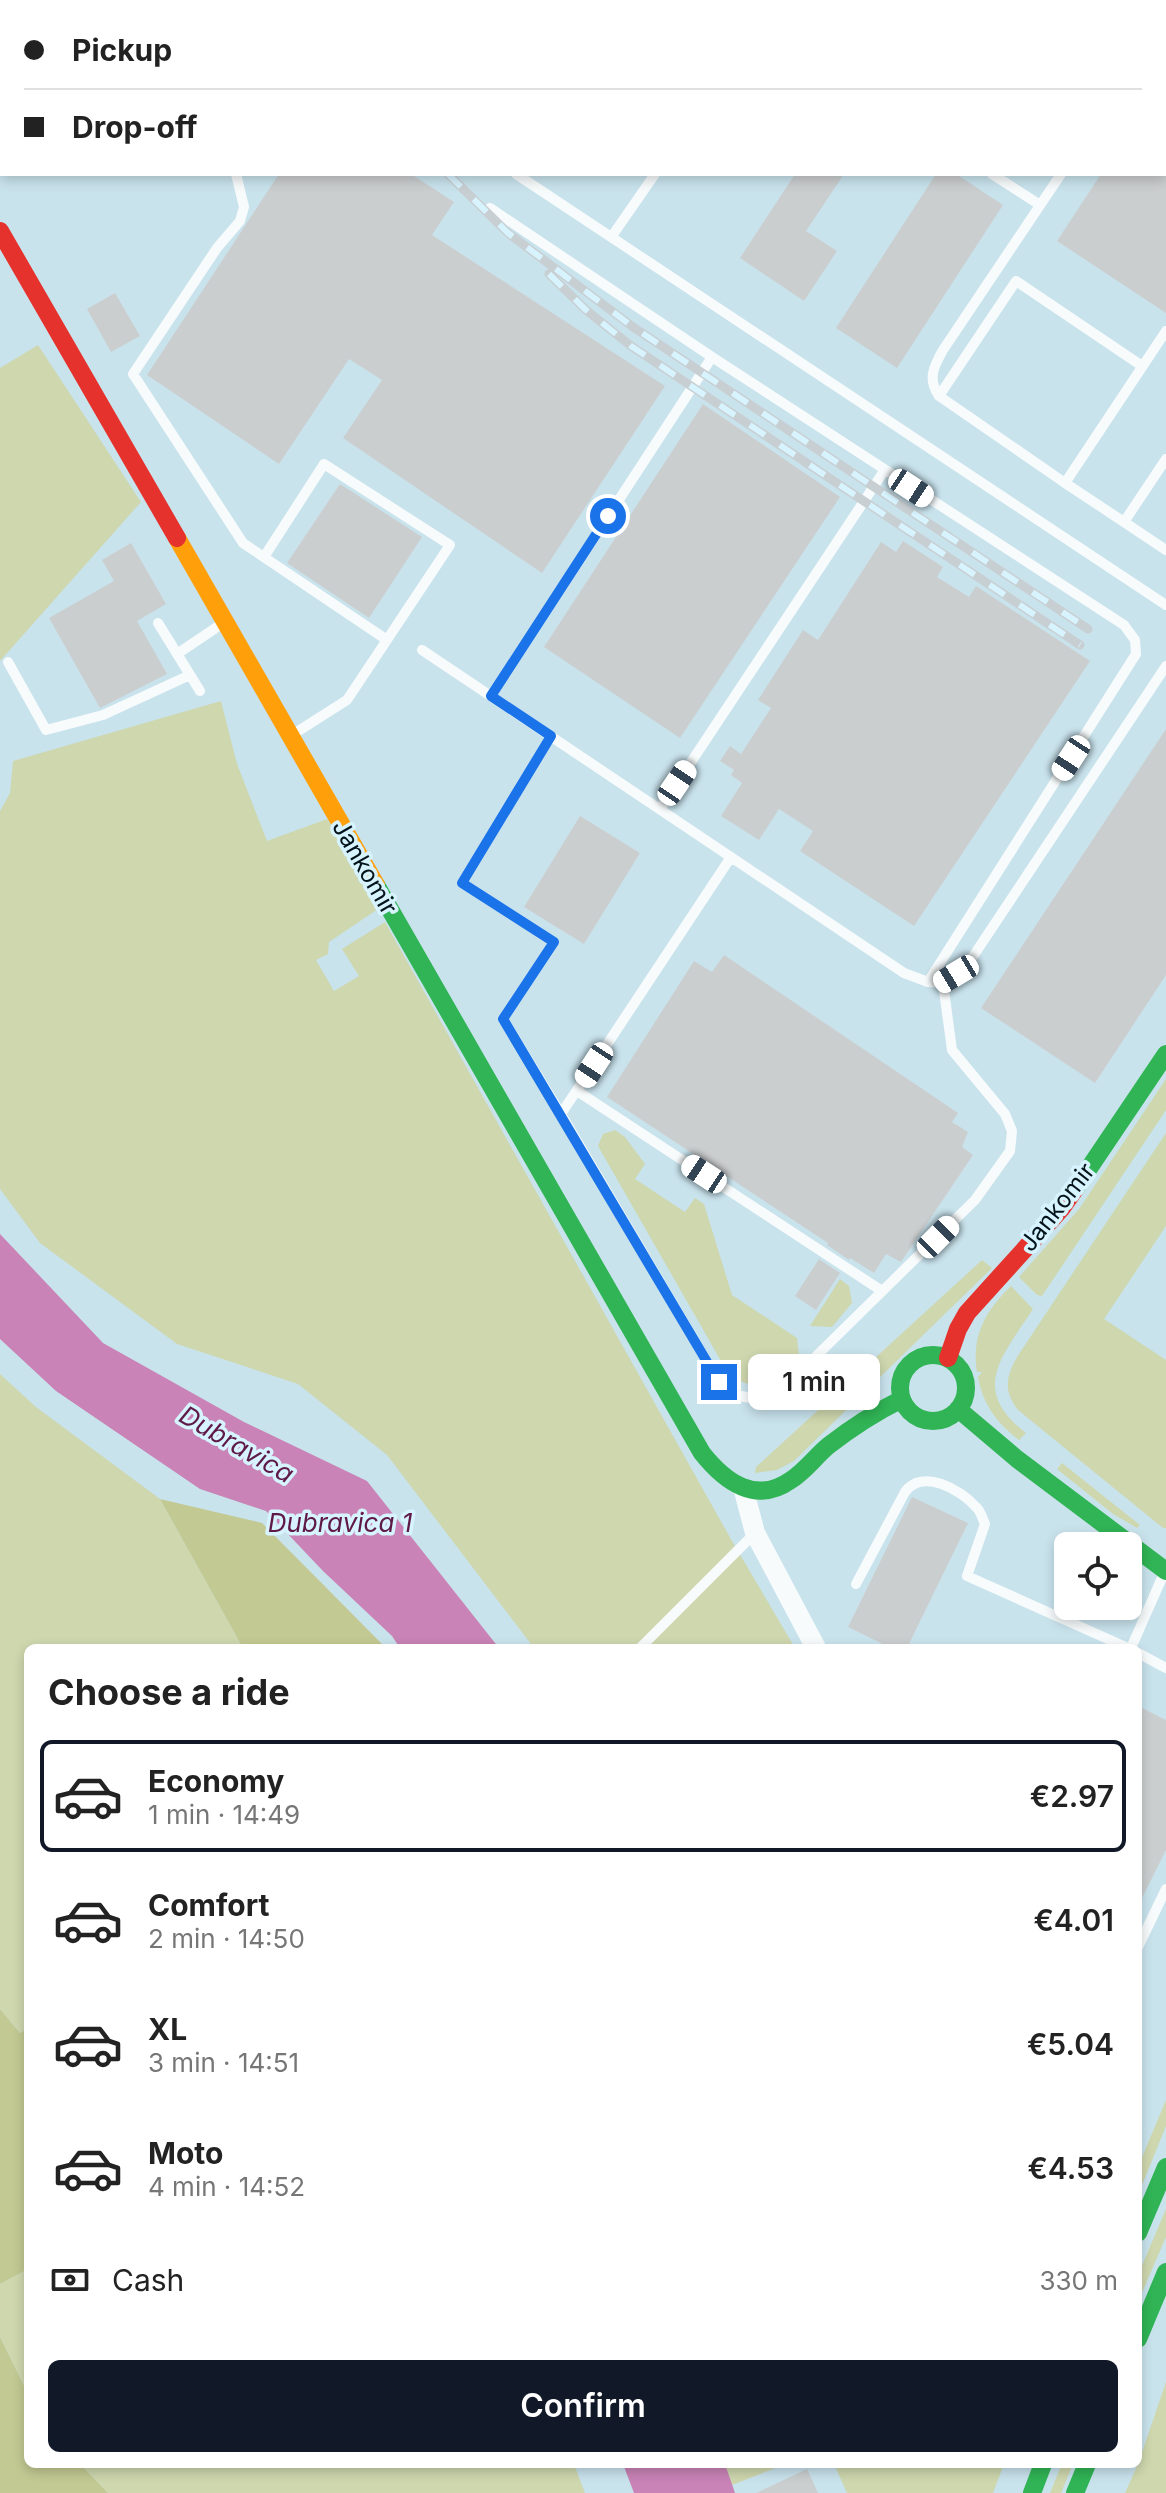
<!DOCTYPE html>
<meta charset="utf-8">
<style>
:root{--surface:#fff;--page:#f2f2f2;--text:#222;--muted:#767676;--line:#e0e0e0;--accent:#111827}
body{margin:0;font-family:Inter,sans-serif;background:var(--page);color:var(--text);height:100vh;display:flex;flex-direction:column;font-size:30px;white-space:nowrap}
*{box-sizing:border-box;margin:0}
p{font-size:26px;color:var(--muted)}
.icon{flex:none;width:44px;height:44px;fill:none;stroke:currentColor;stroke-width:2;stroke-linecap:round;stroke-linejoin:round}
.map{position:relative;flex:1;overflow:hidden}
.side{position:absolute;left:24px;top:1644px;width:1118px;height:824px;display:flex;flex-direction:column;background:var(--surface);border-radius:12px;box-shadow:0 4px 12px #0003}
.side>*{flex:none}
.banner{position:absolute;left:0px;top:0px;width:1166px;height:176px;box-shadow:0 4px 12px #0003;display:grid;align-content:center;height:176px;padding:0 24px;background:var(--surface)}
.buttons{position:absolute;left:1054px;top:1532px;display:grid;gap:16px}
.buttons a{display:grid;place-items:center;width:88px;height:88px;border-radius:12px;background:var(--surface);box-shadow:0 4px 12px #0003;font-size:40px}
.end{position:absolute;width:36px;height:36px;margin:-18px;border:10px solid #1a73e8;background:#fff;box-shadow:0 0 0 4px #fff}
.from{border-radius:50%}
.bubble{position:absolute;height:56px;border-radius:12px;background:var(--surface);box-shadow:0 4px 12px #0003;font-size:26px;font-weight:600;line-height:56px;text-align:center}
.car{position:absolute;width:24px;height:48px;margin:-24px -12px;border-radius:10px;box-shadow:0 0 6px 2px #0007;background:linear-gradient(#fff 24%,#345 0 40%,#fff 0 76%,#345 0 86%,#fff 0)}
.banner b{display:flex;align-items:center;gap:28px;height:76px;font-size:30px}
.banner b+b{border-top:2px solid var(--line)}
.banner i{width:20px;height:20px;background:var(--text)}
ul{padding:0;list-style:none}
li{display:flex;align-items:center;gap:24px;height:112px;margin:0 16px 12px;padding:0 8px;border:4px solid transparent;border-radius:12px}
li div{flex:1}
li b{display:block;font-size:30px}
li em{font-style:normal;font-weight:600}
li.active{border-color:var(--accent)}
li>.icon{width:72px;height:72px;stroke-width:1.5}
h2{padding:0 24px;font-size:36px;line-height:96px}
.pay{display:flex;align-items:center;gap:20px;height:88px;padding:0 24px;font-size:30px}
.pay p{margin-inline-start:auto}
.action{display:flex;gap:16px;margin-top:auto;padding:16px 24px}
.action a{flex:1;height:92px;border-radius:12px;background:var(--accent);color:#fff;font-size:32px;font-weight:600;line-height:92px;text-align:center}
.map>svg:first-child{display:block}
</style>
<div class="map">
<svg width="1166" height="2493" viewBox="0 0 1166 2493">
<rect width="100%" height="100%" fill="#c9e3ed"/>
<path fill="#ced7ae" d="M 38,345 L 141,502 L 0,661 L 0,368 Z
M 221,701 L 237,764 L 267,841 L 327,819 L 378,909 L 329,942 L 328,954 L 316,960 L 334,991 L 359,976 L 342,949 L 385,922 L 732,1541 L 795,1648 L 534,1648 L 387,1455 L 298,1384 L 177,1344 L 40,1243 L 0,1189 L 0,811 L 10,793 L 13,761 Z
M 1166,1079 L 1166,1110 L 1042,1296 L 1037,1295 L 1019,1277 L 1079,1209 Z
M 615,1130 L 625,1137 L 645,1164 L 635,1179 L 685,1212 L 695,1198 L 704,1204 L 732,1295 L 797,1338 L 799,1356 C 778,1382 751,1399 725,1368 L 598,1146 L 603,1134 Z
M 1166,1133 L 1166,1226 L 1104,1319 L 1166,1360 L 1166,1528 L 1163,1528 L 1018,1410 C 1003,1391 1006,1377 1017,1357 Z
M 982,1260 L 992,1268 L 794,1461 L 777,1470 L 755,1473 L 756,1467 Z
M 840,1279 L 849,1286 L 852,1303 L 832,1327 L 810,1326 Z
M 1011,1286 L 1033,1309 C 1002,1357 969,1389 1026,1433 L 1019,1440 C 997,1423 983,1405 978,1377 L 982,1372 L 977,1372 C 971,1336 986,1310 1011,1286 Z
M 0,1374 L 36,1407 L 160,1499 L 243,1648 L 28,1648 L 28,2028 L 20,2033 L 0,2009 Z
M 1062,1463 L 1140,1525 L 1137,1528 L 1113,1514 L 1057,1469 Z
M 1166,2100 L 1166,2126 L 1138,2195 L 1138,2167 Z
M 1166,2209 L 1166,2237 L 1138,2302 L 1138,2275 Z
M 28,2269 L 28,2394 L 0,2337 L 0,2284 Z
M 1166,2382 L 1166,2493 L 1125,2493 L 1138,2464 Z
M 80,2464 L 574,2464 L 585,2493 L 108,2493 Z
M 725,2464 L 786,2464 L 732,2485 Z
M 834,2464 L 1004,2464 L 993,2493 L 847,2493 Z
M 1062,2464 L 1073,2464 L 1061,2493 L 1050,2493 Z"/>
<path fill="#c2c992" d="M 160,1499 L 262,1523 L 386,1648 L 243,1648 Z
M 0,2009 L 20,2033 L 28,2028 L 28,2269 L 0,2284 Z
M 0,2337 L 28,2394 L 28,2464 L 80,2464 L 108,2493 L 0,2493 Z"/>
<path fill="#c983b6" d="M 0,1234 L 103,1343 L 244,1422 L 367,1481 L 499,1648 L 400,1648 L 392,1636 L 323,1571 L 266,1511 L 200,1489 L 56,1391 L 0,1339 Z
M 623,2464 L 725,2464 L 735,2493 L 634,2493 Z"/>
<path fill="#cbcecf" d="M 279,174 L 411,174 L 454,202 L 432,235 L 665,386 L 542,573 L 343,438 L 382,380 L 349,359 L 279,464 L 147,375 Z
M 795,174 L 844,174 L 806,231 L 837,251 L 804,301 L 740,258 Z
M 936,174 L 956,174 L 1003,205 L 897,368 L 836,328 Z
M 1101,174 L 1166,174 L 1166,313 L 1057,241 Z
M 115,293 L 140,336 L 111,352 L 87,309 Z
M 703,404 L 840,497 L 680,738 L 544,647 Z
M 340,484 L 422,537 L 369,618 L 287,563 Z
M 903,541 L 943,567 L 937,577 L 969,597 L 976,586 L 1090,661 L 914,926 L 800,851 L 813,831 L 779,809 L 759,840 L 721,816 L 742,783 L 731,775 L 734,770 L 720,761 L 730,746 L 741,754 L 771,708 L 758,700 L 803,630 L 818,640 L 881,542 L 896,552 Z
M 131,543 L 166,604 L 137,621 L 167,674 L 100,708 L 49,618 L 114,581 L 102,560 Z
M 1166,729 L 1166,975 L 1095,1083 L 981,1008 Z
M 580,816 L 640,853 L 584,944 L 524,907 Z
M 724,955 L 958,1113 L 952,1122 L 968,1132 L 962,1147 L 973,1155 L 901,1262 L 886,1254 L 874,1273 L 850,1258 L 849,1260 L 827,1245 L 828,1243 L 607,1097 L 694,961 L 712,972 Z
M 819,1259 L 840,1273 L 816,1310 L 795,1296 Z
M 912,1497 L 968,1523 L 907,1648 L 891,1648 L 848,1627 Z
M 1138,1706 L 1166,1720 L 1166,1850 L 1138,1906 Z
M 807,2469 L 818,2493 L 756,2493 Z"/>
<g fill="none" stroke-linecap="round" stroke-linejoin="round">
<path stroke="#f7fbfc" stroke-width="10" d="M 119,0 L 124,2
M 36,2 L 38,0
M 387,2 L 388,0
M 770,2 L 772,0
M 1164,20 L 1166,17
M 0,43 L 2,41
M 236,174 L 244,207 L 240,221 L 217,248 L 133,374 L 243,543 L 387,640
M 516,174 L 1166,605
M 992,174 L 1040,205
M 1061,174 L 943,350 C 934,366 927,379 939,396 L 1065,483
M 490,208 L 712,357 L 491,696
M 612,236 L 655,174
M 712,357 L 1124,625 L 1135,640 L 1136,654 L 928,982
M 939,396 L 1016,281 L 1142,366
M 1166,459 L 1124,522 L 1166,550
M 1124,522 L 1065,483 L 1166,331
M 264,557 L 324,464 L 450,545 L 347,700 L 292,735
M 158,623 L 200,691
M 422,650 L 904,973 L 928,982 L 943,983 L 970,961 L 1166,666
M 177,654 L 223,623
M 8,662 L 46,730 L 103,715 L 190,675
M 551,736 L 462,883 L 554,942 L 503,1019 L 561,1114
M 660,809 L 884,471
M 731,857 L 561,1114 L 719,1382 C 748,1413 775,1391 801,1371 L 975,1200 L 1010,1151 L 1012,1131 L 1005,1114 L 952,1050 L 943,983
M 577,1091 L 882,1291
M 856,1584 L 905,1492 C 922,1468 960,1489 976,1507 C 981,1511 982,1518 985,1524 L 967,1576 L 1128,1648
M 640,1648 L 755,1533
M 1131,1648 L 1165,1571
M 1138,1653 L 1166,1668
M 1138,1947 L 1166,1889"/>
<path stroke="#f7fbfc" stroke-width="20" d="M 744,1491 L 755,1533 L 816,1648"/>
<path stroke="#30b455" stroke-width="18" d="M 376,885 L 702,1453 C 725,1482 756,1505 791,1480 C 805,1471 815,1457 828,1446 C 851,1428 876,1412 902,1399
M 1075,1189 L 1166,1054
M900 1388a33 33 0 1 1 66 0a33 33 0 1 1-66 0Z
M 958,1409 L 1017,1459 L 1166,1571
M 1138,2233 L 1166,2167
M 1138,2339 L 1166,2272
M 1032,2493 L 1043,2464
M 1075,2493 L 1087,2464"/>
<path stroke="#ff9f0a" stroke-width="18" d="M 177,538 L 376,885"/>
<path stroke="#e5322d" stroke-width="18" d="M 0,231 L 177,538
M 948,1358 L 958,1329 L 967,1313 L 1061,1209 L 1075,1189"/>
<defs>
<path id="rail" d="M 334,0 L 334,2
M 71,2 L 73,0
M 0,81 L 2,78
M 448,174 L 508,233 L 633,327 L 1088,629
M 549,274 L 586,310 L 631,346 L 1080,645"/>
</defs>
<use href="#rail" stroke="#c8cfd3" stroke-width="9"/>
<use href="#rail" stroke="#d7f3fe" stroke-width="6" stroke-dasharray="18" stroke-linecap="butt"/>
</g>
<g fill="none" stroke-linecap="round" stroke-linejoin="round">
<path stroke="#1a73e8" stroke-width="10" d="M 608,516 L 491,696 L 551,736 L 462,883 L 554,942 L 503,1019 L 719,1382"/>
</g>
<g text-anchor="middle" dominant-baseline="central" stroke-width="7" stroke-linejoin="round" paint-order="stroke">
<g font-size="24" fill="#031319" stroke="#d7f3fe">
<text transform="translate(365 867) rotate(60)">Jankomir</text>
<text transform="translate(1057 1207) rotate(-52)">Jankomir</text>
</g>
<g font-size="26" font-style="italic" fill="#5f1946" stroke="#d7f3fe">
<text transform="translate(237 1444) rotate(30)">Dubravica</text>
<text x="340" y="1522">Dubravica 1</text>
</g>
</g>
</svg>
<div class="buttons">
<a><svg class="icon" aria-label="locate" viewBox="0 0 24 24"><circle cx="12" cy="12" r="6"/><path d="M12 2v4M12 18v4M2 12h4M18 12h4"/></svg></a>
</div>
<i class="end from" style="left:608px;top:516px"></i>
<i class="end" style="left:719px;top:1382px"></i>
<div class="bubble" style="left:748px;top:1354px;width:132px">1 min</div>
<i class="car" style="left:911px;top:488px;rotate:123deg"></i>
<i class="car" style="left:1071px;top:758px;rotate:213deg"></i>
<i class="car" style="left:677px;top:783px;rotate:34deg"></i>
<i class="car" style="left:956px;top:974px;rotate:239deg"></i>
<i class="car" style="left:594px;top:1065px;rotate:213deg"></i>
<i class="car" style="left:704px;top:1174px;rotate:303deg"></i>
<i class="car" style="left:938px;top:1237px;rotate:45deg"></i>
<div class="banner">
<b><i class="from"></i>Pickup</b>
<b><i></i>Drop-off</b>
</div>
<section class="side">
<h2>Choose a ride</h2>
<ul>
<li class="active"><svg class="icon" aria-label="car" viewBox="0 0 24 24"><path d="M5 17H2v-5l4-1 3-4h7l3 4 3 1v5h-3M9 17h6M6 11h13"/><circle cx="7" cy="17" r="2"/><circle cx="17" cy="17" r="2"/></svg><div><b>Economy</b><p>1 min · 14:49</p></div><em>€2.97</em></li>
<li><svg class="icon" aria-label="car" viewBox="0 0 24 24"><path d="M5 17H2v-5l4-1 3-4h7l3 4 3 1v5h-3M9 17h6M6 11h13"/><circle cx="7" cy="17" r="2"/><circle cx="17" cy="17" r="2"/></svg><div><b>Comfort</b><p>2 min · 14:50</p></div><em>€4.01</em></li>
<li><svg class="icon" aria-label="car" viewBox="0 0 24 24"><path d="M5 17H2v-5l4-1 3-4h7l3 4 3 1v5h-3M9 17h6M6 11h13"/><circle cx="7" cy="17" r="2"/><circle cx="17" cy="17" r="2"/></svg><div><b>XL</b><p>3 min · 14:51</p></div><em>€5.04</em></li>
<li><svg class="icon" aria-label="car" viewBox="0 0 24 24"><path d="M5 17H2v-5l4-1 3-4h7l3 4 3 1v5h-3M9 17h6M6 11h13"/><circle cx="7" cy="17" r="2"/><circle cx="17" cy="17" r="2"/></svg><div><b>Moto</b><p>4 min · 14:52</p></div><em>€4.53</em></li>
</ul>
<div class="pay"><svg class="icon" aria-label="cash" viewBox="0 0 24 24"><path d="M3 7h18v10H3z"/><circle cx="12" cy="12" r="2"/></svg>Cash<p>330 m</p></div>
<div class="action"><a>Confirm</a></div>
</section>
</div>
